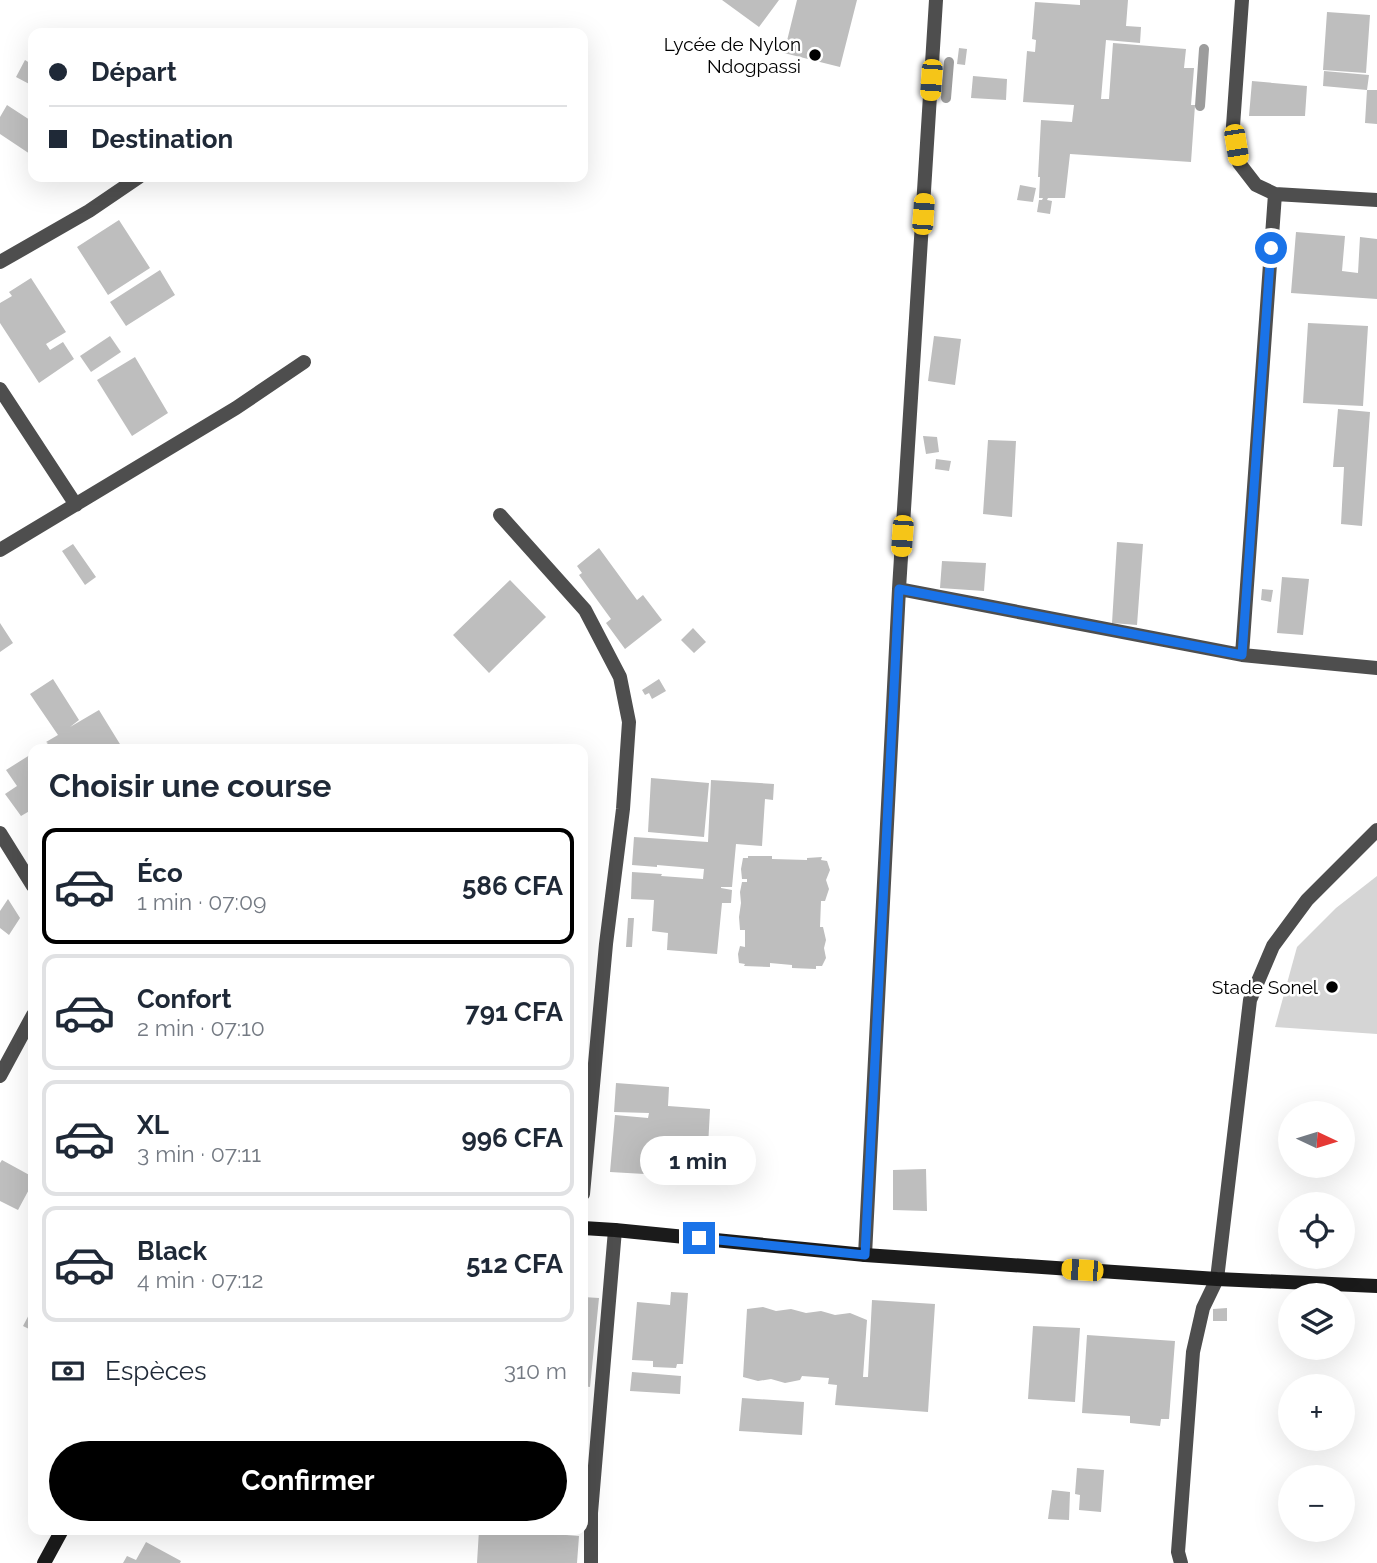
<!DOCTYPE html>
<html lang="fr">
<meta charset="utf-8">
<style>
:root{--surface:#fff;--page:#f2f2f3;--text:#1f2937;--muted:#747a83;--line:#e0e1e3;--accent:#000}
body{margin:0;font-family:Raleway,sans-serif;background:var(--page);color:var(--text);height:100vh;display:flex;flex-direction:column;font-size:26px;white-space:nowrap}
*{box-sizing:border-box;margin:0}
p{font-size:23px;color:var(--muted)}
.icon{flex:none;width:38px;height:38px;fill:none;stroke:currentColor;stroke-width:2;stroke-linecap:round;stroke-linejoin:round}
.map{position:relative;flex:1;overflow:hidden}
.drawer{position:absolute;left:28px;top:744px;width:560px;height:791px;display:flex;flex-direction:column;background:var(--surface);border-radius:14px;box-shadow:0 7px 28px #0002}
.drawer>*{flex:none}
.hud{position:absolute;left:28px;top:28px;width:560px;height:154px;border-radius:14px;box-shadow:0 7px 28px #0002;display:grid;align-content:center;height:154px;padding:0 21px;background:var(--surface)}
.needle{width:46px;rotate:94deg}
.controls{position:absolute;left:1278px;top:1101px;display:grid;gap:14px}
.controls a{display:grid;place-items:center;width:77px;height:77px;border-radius:50%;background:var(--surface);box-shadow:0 7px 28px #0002;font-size:35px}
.end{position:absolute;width:32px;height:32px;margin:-16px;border:9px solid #1a73e8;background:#fff;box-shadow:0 0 0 4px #fff}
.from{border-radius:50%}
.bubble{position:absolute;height:49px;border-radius:24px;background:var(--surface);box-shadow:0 7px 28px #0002;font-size:23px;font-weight:700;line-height:49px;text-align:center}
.car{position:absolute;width:21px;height:42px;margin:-21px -10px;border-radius:9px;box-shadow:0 0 5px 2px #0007;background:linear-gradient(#f5c518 24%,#345 0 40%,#f5c518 0 76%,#345 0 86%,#f5c518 0)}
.hud b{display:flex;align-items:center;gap:24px;height:66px;font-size:26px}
.hud b+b{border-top:2px solid var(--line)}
.hud i{width:18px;height:18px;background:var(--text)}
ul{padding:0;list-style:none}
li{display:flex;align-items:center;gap:21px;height:116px;margin:0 14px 10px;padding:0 7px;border:4px solid var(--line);border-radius:14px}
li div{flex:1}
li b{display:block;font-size:26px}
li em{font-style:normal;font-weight:700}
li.current{border-color:var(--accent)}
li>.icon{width:63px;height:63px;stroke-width:1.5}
h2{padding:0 21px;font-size:32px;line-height:84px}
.pay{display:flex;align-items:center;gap:18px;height:77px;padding:0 21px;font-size:26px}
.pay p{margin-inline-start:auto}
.button{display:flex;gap:14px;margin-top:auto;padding:14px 21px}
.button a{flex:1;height:80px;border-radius:42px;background:var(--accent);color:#fff;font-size:28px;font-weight:700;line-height:80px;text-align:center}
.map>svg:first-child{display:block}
</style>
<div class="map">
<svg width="1377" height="1563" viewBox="0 0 1377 1563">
<rect width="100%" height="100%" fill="#fff"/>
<path fill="#d5d5d5" d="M 1377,876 L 1377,1034 L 1275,1027 L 1297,947 L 1336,908 Z"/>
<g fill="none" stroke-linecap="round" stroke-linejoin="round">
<path stroke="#9c9c9c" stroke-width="10" d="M 946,98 L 949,62
M 1200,106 L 1204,49"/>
</g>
<path fill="#bebebe" d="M 722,0 L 779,0 L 759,27 Z
M 797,0 L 857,0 L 840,67 L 784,53 Z
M 1080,0 L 1128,0 L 1126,26 L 1141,27 L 1140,43 L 1106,40 L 1101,99 L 1109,99 L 1113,43 L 1186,49 L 1184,68 L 1194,68 L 1191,105 L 1195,105 L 1191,162 L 1070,154 L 1065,198 L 1048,198 L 1047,200 L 1052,201 L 1050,214 L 1037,212 L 1039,200 L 1042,200 L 1043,198 L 1039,198 L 1040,177 L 1038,177 L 1041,120 L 1072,122 L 1074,105 L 1023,102 L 1027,51 L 1035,52 L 1036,40 L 1032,39 L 1035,2 L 1080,5 Z
M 1327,12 L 1370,15 L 1366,73 L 1323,70 Z
M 959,48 L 967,49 L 965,65 L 957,64 Z
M 25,60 L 33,65 L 33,86 L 16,77 Z
M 1324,71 L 1369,75 L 1367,90 L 1323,86 Z
M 973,76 L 1007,79 L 1006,100 L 971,98 Z
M 1252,81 L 1307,86 L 1305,116 L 1249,116 Z
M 1367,90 L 1377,90 L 1377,124 L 1365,123 Z
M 7,105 L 33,122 L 33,156 L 0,134 L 0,117 Z
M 1020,185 L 1036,188 L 1033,202 L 1017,200 Z
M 119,220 L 150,268 L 108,295 L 77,247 Z
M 1296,232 L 1345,236 L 1342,271 L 1358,273 L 1360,237 L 1377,239 L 1377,299 L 1291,293 Z
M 160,270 L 175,295 L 126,326 L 110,302 Z
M 31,278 L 66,332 L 46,344 L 50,350 L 63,342 L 74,359 L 39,383 L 0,323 L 0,303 L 12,296 L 9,292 Z
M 1308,323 L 1368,326 L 1363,406 L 1303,403 Z
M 110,336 L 121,352 L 91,372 L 80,356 Z
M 934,336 L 961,339 L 955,385 L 928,381 Z
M 135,357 L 168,413 L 132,436 L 97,380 Z
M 1338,409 L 1370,412 L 1362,526 L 1341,524 L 1344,467 L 1333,467 Z
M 923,436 L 937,437 L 939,452 L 926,454 Z
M 988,440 L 1016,441 L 1012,517 L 983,514 Z
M 936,459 L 951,461 L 949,471 L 935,469 Z
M 1117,542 L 1143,544 L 1137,625 L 1112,623 Z
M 73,544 L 96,577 L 85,585 L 62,551 Z
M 599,548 L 637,600 L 643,595 L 662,620 L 625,649 L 606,623 L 611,619 L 579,575 L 582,573 L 577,566 Z
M 942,561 L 986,563 L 984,591 L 940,588 Z
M 1282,577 L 1309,579 L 1303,635 L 1277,633 Z
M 510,580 L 546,617 L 489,673 L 453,635 Z
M 1262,589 L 1273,590 L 1271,602 L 1261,600 Z
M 0,623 L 13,643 L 0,652 Z
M 693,628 L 706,642 L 694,653 L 681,640 Z
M 53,679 L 79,720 L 70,727 L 99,710 L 123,749 L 39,749 L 48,743 L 46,742 L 58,735 L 30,694 Z
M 659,679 L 666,691 L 652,699 L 649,693 L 645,695 L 642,690 Z
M 33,753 L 33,809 L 21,816 L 5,794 L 17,786 L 6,770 Z
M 651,778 L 709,783 L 704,837 L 648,832 Z
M 711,780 L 774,784 L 773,800 L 765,799 L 762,846 L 736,844 L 732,887 L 721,887 L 721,888 L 732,890 L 731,903 L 722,903 L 717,954 L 667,950 L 668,933 L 652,931 L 654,900 L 631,899 L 632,872 L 662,874 L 661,876 L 703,879 L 704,869 L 657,865 L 657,867 L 632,865 L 634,837 L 708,842 Z
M 748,856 L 772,856 L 772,859 L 807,860 L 807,858 L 822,857 L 821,860 L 827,861 L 830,870 L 826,880 L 829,889 L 825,901 L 821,901 L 820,927 L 823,927 L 826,940 L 824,948 L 826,958 L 822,966 L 816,966 L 816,969 L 792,968 L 792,965 L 770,963 L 770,967 L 744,966 L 745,964 L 739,963 L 738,954 L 740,946 L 745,947 L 745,930 L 740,930 L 739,917 L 741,903 L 740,892 L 742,882 L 747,882 L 747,879 L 742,879 L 741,869 L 743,858 L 748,858 Z
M 8,899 L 20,918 L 9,935 L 0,928 L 0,911 Z
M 628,918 L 634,918 L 632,947 L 626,947 Z
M 616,1083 L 669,1087 L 668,1106 L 710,1109 L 708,1147 L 665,1144 L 662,1175 L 610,1172 L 615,1115 L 648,1118 L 649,1113 L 614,1112 Z
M 2,1160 L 33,1177 L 33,1182 L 18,1210 L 0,1201 L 0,1163 Z
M 926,1169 L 927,1211 L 893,1210 L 893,1170 Z
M 671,1292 L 688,1293 L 683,1364 L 677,1364 L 676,1368 L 653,1367 L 653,1361 L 632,1360 L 637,1302 L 670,1305 Z
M 583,1297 L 599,1298 L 590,1387 L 583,1386 Z
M 872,1300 L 935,1304 L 928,1412 L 835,1405 L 837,1385 L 828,1384 L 829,1378 L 802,1376 L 800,1380 L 785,1383 L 771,1379 L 758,1381 L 743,1377 L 747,1309 L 763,1307 L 776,1311 L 791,1309 L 806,1313 L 821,1311 L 835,1315 L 850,1313 L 867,1320 L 863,1377 L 868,1377 Z
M 33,1307 L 33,1331 L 23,1326 Z
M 1227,1308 L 1227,1321 L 1213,1321 L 1213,1309 Z
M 1033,1326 L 1080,1328 L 1075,1402 L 1028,1399 Z
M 1087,1335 L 1175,1341 L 1169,1419 L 1161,1419 L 1160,1426 L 1130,1423 L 1130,1416 L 1082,1413 Z
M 632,1372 L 681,1376 L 680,1394 L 630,1391 Z
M 742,1398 L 804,1402 L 802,1435 L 739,1431 Z
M 1077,1468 L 1104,1470 L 1101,1512 L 1079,1510 L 1080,1495 L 1075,1494 Z
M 1052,1490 L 1070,1492 L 1069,1520 L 1048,1519 Z
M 479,1530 L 503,1530 L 579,1536 L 577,1563 L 477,1563 Z
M 146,1542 L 181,1561 L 180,1563 L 123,1563 L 127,1556 L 136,1560 Z"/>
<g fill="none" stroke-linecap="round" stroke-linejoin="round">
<path stroke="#4e4e4e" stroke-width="14" d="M 1242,0 L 1233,126 L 1239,163 L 1256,185 L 1275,194 L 1377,200
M 0,262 L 89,211 L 139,177
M 0,389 L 76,505
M 500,515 L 585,610 L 620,677 L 629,722 L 623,809 L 606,944 L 583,1194
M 0,550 L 236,408 L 304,362
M 899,589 L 1242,655 L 1377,668
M 1242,655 L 1275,194
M 0,833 L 33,886
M 0,1076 L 33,1015
M 865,1255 L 899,589 L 936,0
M 584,1512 L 591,1513 L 591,1563
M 591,1513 L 615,1230
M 1181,1563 L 1178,1552 L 1193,1352 L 1203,1308 L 1217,1279 L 1250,1000 L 1273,946 L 1307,900 L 1377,830"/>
<path stroke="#1b1b1b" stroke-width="14" d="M 583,1228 L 615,1230 L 865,1255 L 1217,1279 L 1377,1286
M 44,1563 L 62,1530"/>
</g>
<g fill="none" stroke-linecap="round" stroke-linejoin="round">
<path stroke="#1a73e8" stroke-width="9" d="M 699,1238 L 865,1255 L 899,589 L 1242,655 L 1271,248"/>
</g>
<g fill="#000" stroke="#fff" stroke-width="2.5">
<circle cx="815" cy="55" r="7"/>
<circle cx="1332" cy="987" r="7"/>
</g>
<g text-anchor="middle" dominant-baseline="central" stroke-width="5" stroke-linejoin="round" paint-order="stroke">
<g font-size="19" fill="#000" stroke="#fff" text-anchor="end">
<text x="801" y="44">Lycée de Nylon<tspan x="801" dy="22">Ndogpassi</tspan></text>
<text x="1318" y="987">Stade Sonel</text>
</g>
</g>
</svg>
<div class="controls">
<a><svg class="needle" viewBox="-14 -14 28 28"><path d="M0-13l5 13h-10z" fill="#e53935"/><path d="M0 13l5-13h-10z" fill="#747a83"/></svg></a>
<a><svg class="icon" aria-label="locate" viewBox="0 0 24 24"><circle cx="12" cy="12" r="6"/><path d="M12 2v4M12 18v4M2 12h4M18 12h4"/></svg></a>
<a><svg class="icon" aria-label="layers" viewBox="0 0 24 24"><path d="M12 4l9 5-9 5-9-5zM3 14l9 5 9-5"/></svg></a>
<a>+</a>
<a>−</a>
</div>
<i class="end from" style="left:1271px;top:248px"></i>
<i class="end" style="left:699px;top:1238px"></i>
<div class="bubble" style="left:640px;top:1136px;width:116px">1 min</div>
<i class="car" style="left:931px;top:80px;rotate:184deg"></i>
<i class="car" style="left:1236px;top:145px;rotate:171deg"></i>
<i class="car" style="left:923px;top:214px;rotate:4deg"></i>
<i class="car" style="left:902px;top:536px;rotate:184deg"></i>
<i class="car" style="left:1082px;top:1270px;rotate:274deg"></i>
<div class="hud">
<b><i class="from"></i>Départ</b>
<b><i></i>Destination</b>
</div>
<section class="drawer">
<h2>Choisir une course</h2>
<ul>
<li class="current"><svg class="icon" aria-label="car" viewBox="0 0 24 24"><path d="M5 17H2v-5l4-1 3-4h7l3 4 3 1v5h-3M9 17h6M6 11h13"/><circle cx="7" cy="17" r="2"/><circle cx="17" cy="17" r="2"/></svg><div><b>Éco</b><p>1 min · 07:09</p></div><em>586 CFA</em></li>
<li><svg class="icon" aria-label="car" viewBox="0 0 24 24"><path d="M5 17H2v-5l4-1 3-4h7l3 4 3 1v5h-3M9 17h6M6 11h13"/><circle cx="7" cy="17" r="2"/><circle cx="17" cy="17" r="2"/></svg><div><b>Confort</b><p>2 min · 07:10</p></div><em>791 CFA</em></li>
<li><svg class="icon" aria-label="car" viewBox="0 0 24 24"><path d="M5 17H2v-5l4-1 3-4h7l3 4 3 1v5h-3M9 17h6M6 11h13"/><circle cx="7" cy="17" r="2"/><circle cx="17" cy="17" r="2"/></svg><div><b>XL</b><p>3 min · 07:11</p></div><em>996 CFA</em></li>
<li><svg class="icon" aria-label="car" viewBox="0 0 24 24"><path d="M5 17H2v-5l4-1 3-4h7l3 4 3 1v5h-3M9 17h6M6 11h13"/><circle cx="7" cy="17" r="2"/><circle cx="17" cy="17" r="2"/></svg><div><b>Black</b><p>4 min · 07:12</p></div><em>512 CFA</em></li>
</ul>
<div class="pay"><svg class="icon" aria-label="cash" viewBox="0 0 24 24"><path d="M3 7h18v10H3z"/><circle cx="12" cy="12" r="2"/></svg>Espèces<p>310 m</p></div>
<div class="button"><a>Confirmer</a></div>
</section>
</div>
